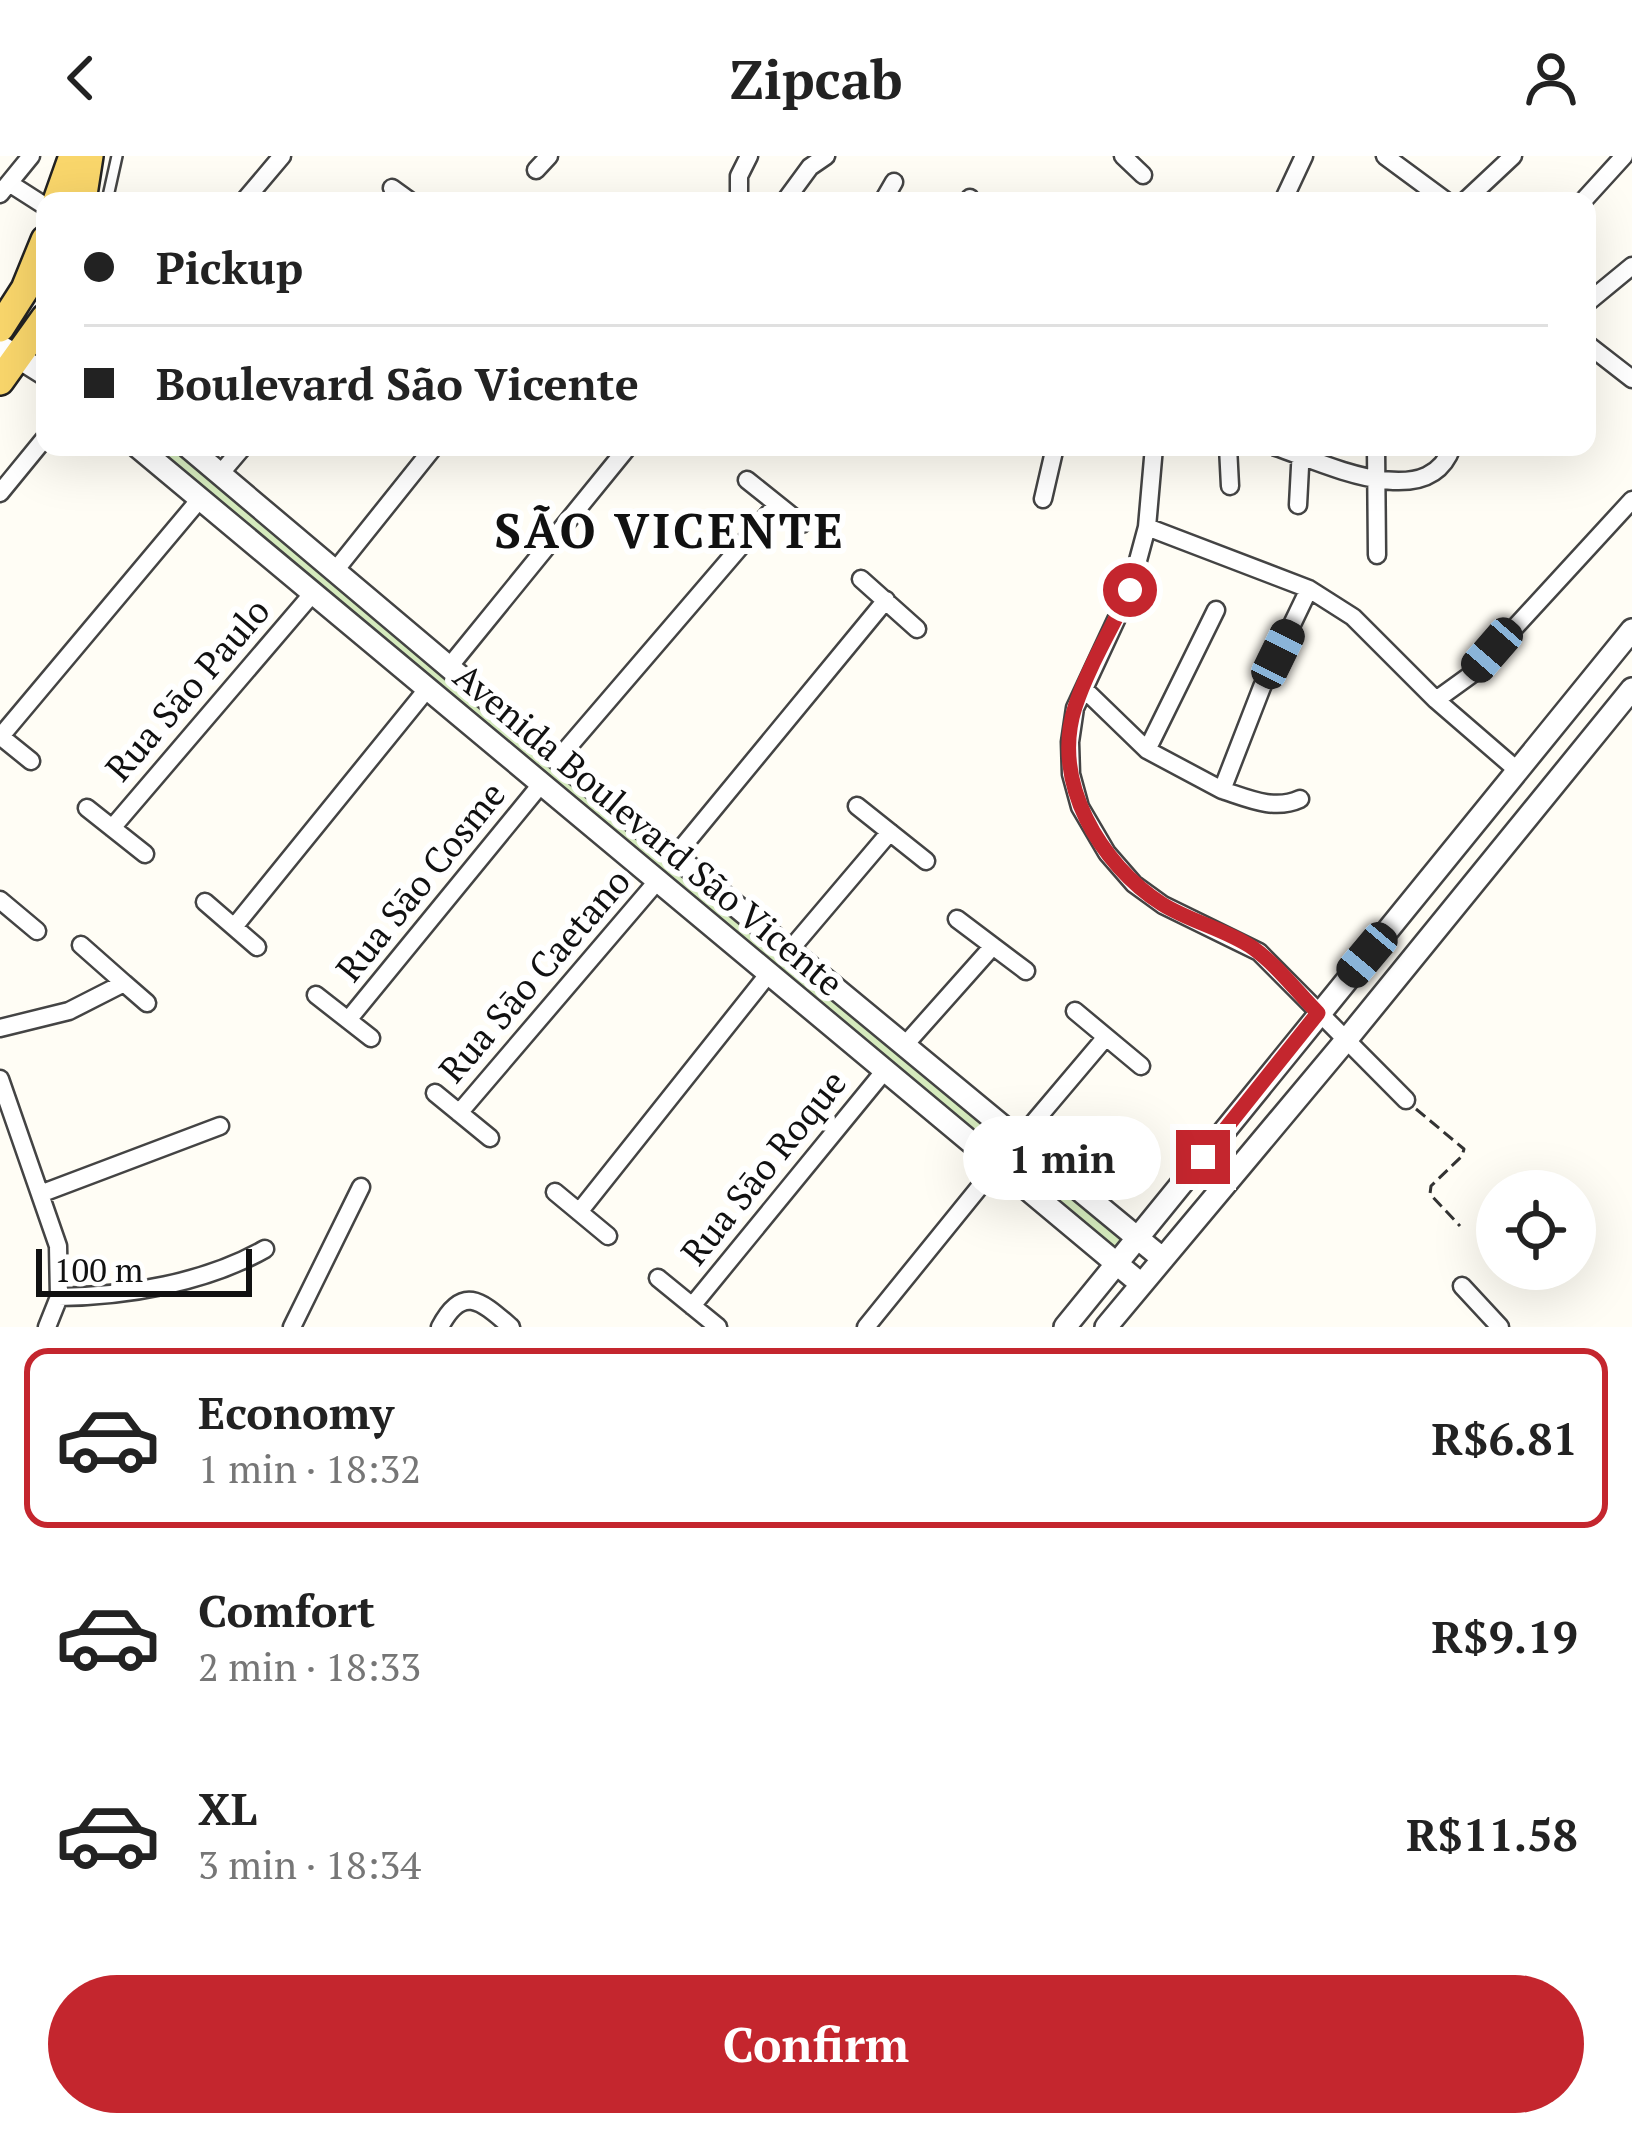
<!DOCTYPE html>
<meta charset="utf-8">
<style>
:root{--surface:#fff;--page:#f2f2f2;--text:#222;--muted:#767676;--line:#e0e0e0;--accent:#c4262e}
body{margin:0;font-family:"PT Serif",serif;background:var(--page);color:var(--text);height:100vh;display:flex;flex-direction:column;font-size:45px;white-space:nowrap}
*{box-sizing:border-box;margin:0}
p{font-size:39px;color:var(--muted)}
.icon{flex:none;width:66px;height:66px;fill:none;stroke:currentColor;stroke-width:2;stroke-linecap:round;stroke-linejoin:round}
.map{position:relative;height:1171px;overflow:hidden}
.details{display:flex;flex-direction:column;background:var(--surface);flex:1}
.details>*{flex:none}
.top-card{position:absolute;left:36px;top:36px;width:1560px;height:264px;border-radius:24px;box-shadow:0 12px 48px #0002;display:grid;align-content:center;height:264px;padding:0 48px;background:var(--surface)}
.tools{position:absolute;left:1476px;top:1014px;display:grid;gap:24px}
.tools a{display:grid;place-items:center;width:120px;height:120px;border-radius:50%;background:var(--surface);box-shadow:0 12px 48px #0002;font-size:60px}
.scale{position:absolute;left:36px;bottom:30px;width:216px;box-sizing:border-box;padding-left:12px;border:6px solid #111;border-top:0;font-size:33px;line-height:42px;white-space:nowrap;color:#111;-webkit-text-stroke:9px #fff;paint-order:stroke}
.end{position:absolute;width:54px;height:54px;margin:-27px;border:15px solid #c4262e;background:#fff;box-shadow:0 0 0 6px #fff}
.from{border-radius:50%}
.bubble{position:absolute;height:84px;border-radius:42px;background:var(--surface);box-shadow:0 12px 48px #0002;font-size:39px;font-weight:800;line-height:84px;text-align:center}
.car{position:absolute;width:36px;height:72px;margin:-36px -18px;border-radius:15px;box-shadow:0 0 9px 3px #0007;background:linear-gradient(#222 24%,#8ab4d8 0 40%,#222 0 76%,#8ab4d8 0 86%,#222 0)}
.top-card b{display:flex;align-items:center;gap:42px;height:114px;font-size:45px}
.top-card b+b{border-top:3px solid var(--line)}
.top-card i{width:30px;height:30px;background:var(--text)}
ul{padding:21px 0 0;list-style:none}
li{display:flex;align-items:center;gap:36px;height:180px;margin:0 24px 18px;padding:0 24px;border:6px solid transparent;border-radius:24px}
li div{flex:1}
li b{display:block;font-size:45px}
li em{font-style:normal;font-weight:800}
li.current{border-color:var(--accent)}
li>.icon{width:108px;height:108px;stroke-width:1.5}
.primary-button{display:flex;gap:24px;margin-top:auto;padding:24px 48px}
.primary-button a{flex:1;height:138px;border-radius:72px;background:var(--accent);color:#fff;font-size:48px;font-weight:800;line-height:138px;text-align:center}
header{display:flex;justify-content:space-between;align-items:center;height:156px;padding:0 48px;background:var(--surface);font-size:54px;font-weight:800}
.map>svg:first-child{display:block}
</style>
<header><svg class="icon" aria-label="back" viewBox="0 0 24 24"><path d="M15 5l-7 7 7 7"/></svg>Zipcab<svg class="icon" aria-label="person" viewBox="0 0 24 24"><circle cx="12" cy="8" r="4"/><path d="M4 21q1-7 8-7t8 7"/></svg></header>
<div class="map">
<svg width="1632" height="1171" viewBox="0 0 1632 1171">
<rect width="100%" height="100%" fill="#fffdf5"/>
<path fill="#d5ebbd" d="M 140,291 L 184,291 L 1125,1077 L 1114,1095 Z"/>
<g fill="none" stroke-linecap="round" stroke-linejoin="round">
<defs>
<path id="service" d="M 107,45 L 117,0"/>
<path id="minor" d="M 1123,0 L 1143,19
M 1385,0 L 1446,45
M 536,14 L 549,0
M 9,27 L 45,50
M 392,32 L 410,45
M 0,38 L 31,0
M 244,45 L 282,0
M 739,45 L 739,20 L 749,0
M 785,45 L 810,11 L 826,0
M 883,45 L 894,26
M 969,45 L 970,42
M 1283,45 L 1304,0
M 1465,45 L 1513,0
M 1583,45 L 1624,0
M 1587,147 L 1632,110
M 1587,188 L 1632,223
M 1154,291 L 1147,371 L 1130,434 L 1075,552 L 1070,586 L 1071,618 L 1080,651 L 1107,697 L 1134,728 L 1163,749 L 1259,796 L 1406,944
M 1228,291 L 1230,330
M 1276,291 C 1324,307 1428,359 1452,291
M 1376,291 L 1377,399
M 220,318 L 243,291
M 747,324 L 802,368
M 0,337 L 45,282
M 1043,343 L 1055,291
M 1298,349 L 1301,292
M 1147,371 L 1309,433 L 1353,461 L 1436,544 L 1517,614
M 334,416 L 434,291
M 861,423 L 917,473
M 449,511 L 628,291
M 1084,533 L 1147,594 L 1222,634 L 1262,531 L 1309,433
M 1436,544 L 1472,518 L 1632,344
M 0,580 L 31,605
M 1,580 L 200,343
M 1147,594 L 1216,454
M 558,603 L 777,348
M 1222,634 C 1247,642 1274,655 1300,643
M 857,650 L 926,705
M 87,652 L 145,698
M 112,672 L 313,437
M 675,700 L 886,444
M 0,744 L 37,775
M 205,746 L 257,791
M 957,763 L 1026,815
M 234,771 L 428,532
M 81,789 L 124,827
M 789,795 L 890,676
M 316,839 L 371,882
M 1075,855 L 1141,910
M 348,864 L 542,627
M 0,872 L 69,855 L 124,827 L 147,847
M 904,890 L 993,790
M 0,923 L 58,1090 L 59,1141 L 47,1171
M 435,937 L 490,982
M 459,957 L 659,723
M 1018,985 L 1106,881
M 555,1036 L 608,1080
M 40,1038 L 220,970
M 579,1056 L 770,816
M 658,1122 L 718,1171
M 1462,1130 L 1500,1171
M 59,1141 C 127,1140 205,1127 265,1093
M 692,1150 L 886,913
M 292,1171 L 361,1031
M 440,1171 C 463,1127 482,1146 511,1171
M 866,1171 L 999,1007"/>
<path id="tertiary" d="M 0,190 L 45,218
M 138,291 L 1141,1128
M 188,291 L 558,603 L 1163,1103
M 1065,1171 L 1632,474
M 1106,1171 L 1347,883 L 1632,533"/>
<path id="primary" d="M 57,45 L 73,0
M 82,45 L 89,0
M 0,172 L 25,133 L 45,84
M 0,225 L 45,162"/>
</defs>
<use href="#service" stroke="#444" stroke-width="14"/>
<use href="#minor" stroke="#444" stroke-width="21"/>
<use href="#tertiary" stroke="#444" stroke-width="26"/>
<use href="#primary" stroke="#222" stroke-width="32"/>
<path stroke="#333" stroke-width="3" stroke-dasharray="12 6" stroke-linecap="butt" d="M 1416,953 L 1464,993 L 1462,1000 L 1431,1030 L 1430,1038 L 1460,1070"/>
<use href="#service" stroke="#fff" stroke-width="9"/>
<use href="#minor" stroke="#fff" stroke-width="16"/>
<use href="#tertiary" stroke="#fff" stroke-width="21"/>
<use href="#primary" stroke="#f9d66b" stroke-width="27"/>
</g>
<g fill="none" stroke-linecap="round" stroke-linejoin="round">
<path stroke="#c4262e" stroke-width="15" d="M 1130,434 C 1112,472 1088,511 1075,551 C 1051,626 1100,708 1162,748 C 1191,766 1225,773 1253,792 C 1277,809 1297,836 1318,857 L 1203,1001"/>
</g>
<g text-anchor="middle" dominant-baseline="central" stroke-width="12" stroke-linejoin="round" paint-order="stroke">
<g font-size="36" fill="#111" stroke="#fff">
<text transform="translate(187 533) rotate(-49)">Rua Sāo Paulo</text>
<text transform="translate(649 673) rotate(40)">Avenida Boulevard São Vicente</text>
<text transform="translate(420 725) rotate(-51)">Rua Sāo Cosme</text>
<text transform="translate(534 819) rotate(-49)">Rua Sāo Caetano</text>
<text transform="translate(763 1011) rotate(-51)">Rua Sāo Roque</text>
</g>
<g font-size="48" font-weight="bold" letter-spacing="3" fill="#111" stroke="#fff">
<text x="670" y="374">SÃO VICENTE</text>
</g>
</g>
</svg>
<div class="tools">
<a><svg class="icon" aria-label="locate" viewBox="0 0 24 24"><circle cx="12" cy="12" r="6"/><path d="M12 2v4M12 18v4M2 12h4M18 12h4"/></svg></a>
</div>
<div class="scale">100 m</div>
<i class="end from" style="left:1130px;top:434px"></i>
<i class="end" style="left:1203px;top:1001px"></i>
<div class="bubble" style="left:963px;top:960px;width:198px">1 min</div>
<i class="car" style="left:1492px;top:494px;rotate:221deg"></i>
<i class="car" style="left:1278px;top:498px;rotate:26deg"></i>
<i class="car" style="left:1367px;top:799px;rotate:220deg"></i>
<div class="top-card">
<b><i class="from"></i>Pickup</b>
<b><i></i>Boulevard São Vicente</b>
</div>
</div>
<section class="details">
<ul>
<li class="current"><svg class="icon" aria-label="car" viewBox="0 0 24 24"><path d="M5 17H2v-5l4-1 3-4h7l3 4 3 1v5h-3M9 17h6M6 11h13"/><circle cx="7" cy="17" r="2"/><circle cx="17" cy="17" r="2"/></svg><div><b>Economy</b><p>1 min · 18:32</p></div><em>R$6.81</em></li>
<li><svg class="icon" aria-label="car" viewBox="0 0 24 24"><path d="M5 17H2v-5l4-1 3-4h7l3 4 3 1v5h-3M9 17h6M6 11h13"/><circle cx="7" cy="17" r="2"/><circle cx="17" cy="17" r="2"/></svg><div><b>Comfort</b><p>2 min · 18:33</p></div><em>R$9.19</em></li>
<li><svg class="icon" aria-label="car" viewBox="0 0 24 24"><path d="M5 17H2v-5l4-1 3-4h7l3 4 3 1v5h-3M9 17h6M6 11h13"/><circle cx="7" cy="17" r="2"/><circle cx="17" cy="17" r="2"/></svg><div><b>XL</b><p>3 min · 18:34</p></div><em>R$11.58</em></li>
</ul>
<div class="primary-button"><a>Confirm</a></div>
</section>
